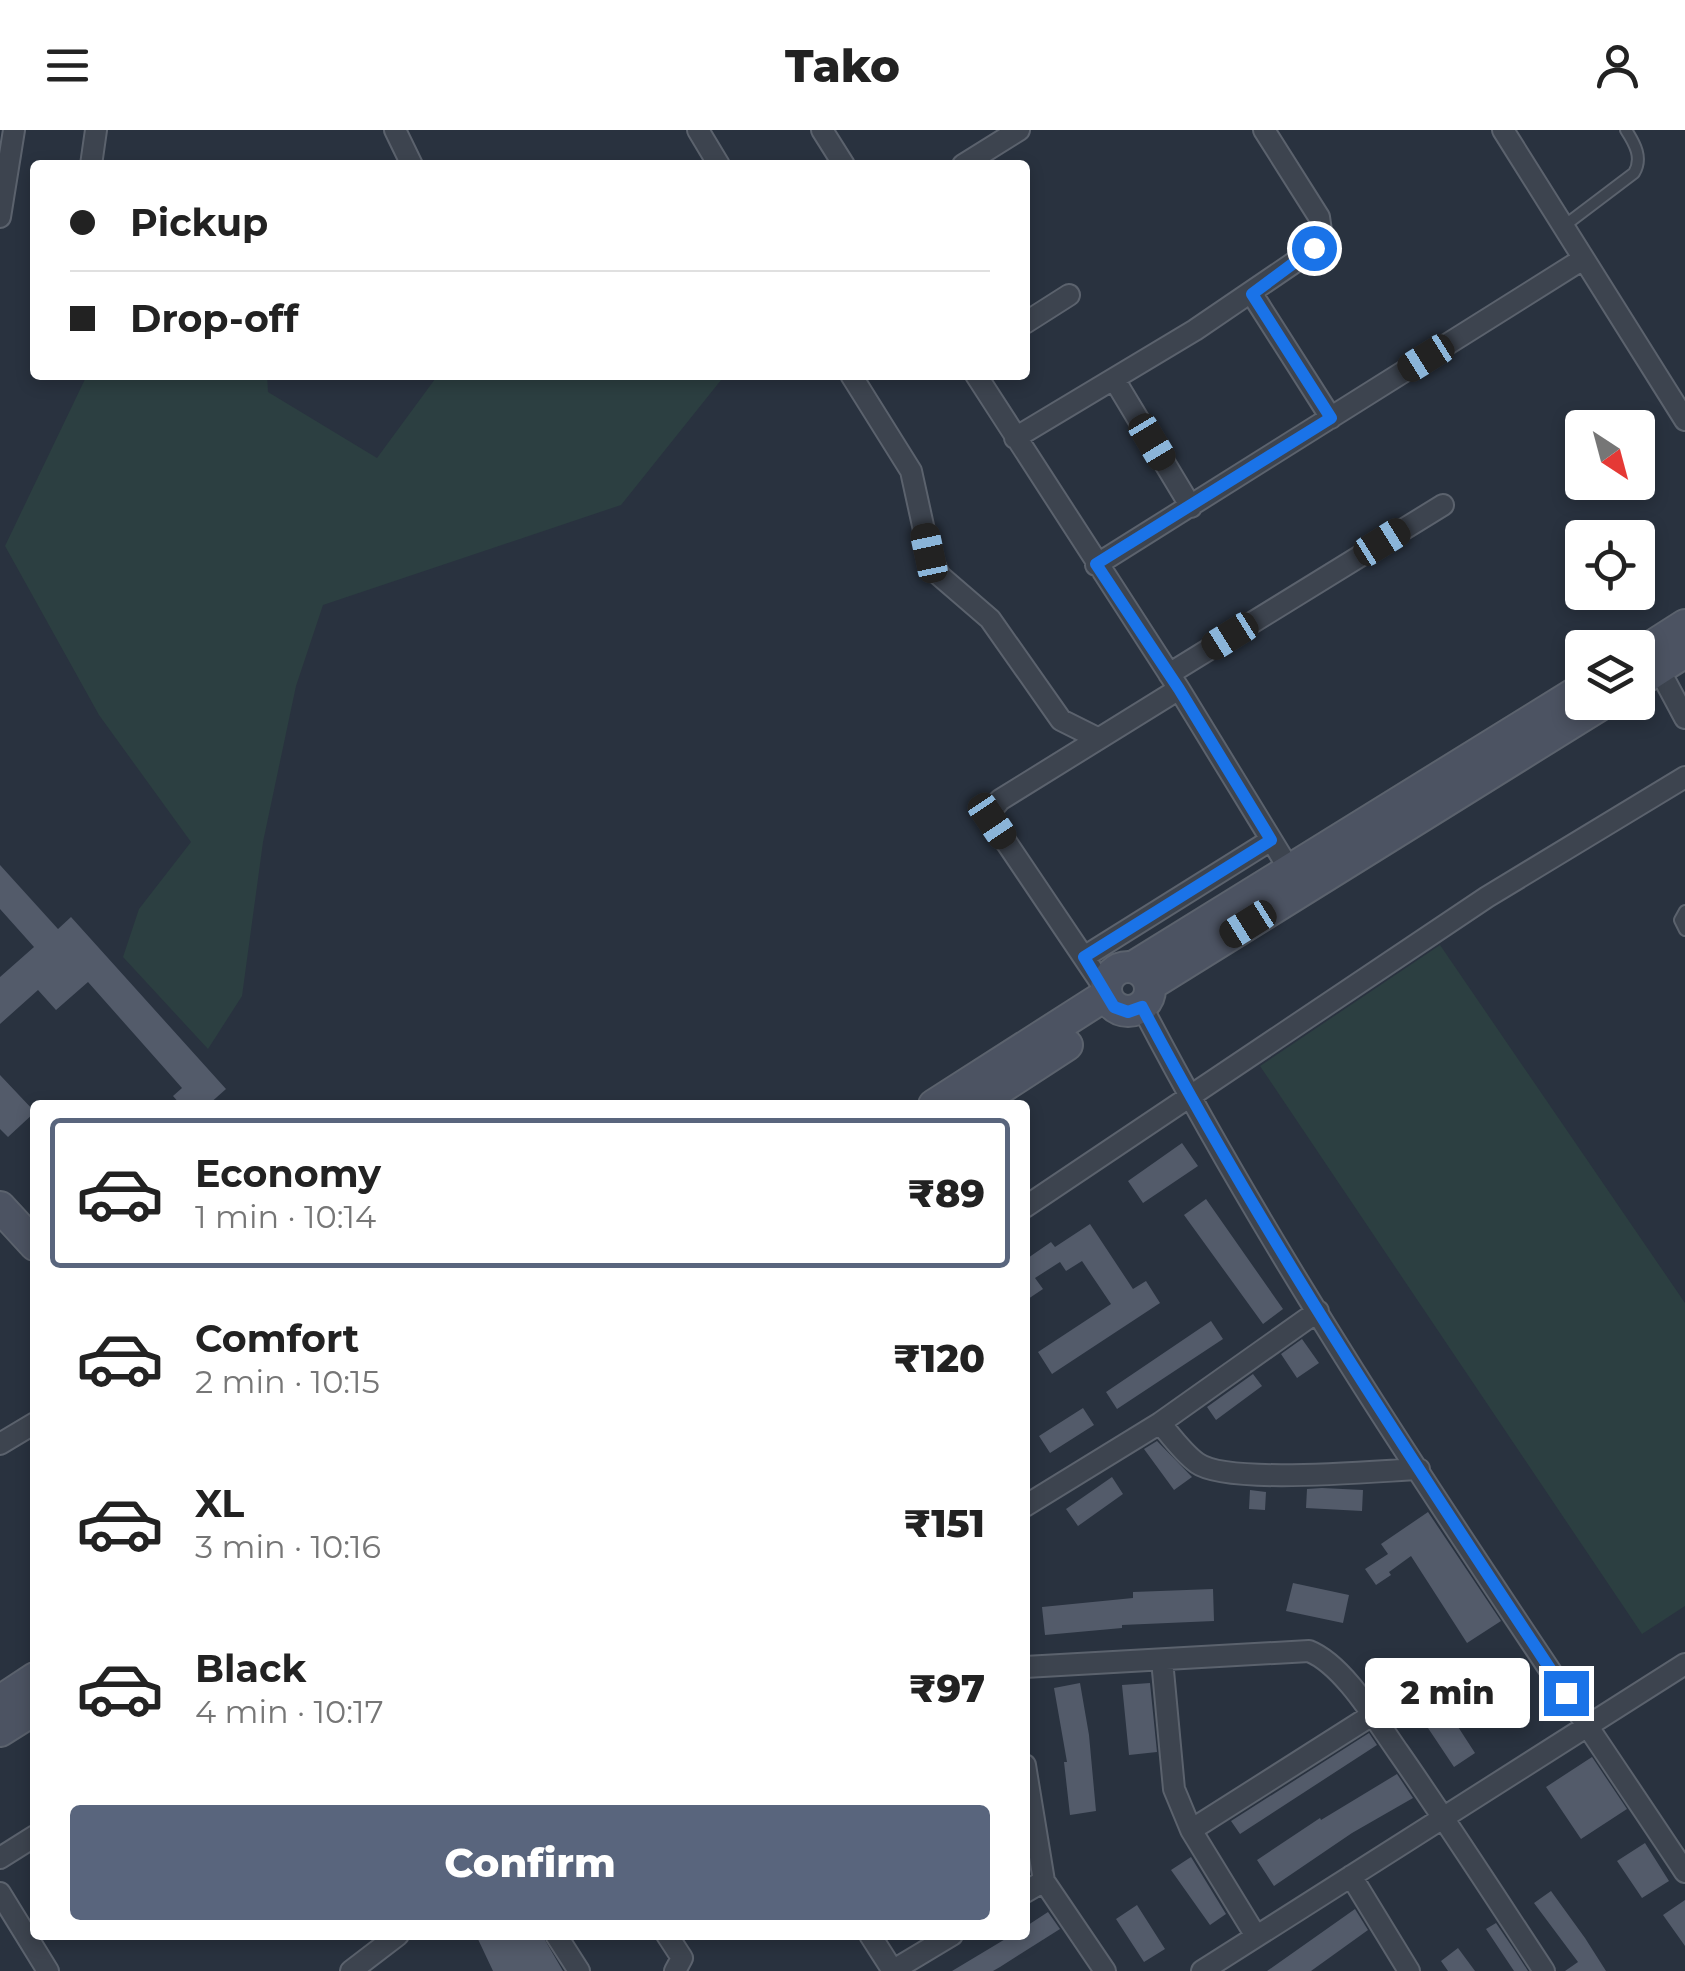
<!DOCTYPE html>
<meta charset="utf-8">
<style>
:root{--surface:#fff;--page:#f6f6f6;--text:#222;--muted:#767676;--line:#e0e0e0;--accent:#59657d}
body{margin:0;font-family:Montserrat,sans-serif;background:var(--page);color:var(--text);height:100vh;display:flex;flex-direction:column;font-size:38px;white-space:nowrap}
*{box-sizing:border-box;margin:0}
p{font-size:32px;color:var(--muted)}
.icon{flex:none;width:55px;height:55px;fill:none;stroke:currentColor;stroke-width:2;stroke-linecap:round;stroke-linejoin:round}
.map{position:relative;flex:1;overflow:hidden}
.drawer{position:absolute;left:30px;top:970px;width:1000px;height:840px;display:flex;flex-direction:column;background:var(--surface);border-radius:10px;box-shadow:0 5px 15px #0003}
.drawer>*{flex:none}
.top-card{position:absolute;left:30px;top:30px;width:1000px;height:220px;border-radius:10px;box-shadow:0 5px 15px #0003;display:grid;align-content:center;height:220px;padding:0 40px;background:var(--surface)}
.needle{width:65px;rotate:144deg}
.tools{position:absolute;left:1565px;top:280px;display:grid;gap:20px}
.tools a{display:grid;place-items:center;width:90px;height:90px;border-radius:10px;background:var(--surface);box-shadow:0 5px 15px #0003;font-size:50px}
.end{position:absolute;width:45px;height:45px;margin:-22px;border:12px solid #1a73e8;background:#fff;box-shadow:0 0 0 5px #fff}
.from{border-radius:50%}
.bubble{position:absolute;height:70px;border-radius:10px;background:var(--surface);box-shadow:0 5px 15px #0003;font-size:32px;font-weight:800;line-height:70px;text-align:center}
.car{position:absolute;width:30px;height:60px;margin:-30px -15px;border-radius:12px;box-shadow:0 0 8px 2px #0007;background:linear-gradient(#222 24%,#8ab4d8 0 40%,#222 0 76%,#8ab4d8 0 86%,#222 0)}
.top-card b{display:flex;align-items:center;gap:35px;height:95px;font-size:38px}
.top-card b+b{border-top:2px solid var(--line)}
.top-card i{width:25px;height:25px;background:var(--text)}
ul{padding:18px 0 0;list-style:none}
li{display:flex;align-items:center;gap:30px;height:150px;margin:0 20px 15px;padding:0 20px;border:5px solid transparent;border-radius:10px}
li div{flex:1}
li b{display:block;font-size:38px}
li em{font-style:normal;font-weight:800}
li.selected{border-color:var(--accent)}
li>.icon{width:90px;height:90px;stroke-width:1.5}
.action{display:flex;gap:20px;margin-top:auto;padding:20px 40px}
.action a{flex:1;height:115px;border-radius:10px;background:var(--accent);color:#fff;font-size:40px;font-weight:800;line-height:115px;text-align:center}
header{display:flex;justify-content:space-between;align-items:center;height:130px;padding:0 40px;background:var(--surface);font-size:45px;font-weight:800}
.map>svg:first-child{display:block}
</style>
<header><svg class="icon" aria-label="menu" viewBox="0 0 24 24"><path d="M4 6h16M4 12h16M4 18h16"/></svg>Tako<svg class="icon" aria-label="person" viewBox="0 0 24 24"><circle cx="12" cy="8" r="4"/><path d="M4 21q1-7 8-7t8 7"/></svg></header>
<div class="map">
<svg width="1685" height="1841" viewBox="0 0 1685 1841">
<rect width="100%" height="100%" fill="#29323f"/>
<path fill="#2c3f41" d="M 87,245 L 267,245 L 268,262 L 377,328 L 438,245 L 725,245 L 621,375 L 323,475 L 296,556 L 263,712 L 242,866 L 208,919 L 123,827 L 139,779 L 191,712 L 99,585 L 5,416 Z
M 1440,815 L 1685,1173 L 1685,1476 L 1642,1504 L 1260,936 Z"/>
<path fill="#535b6a" d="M 0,735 L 58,799 L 71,787 L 226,959 L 208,975 L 181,975 L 173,966 L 182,958 L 88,852 L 56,880 L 38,860 L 0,894 L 0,847 L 34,817 L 0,779 Z
M 0,945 L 35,982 L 8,1007 L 0,999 Z
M 1182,1013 L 1198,1036 L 1143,1073 L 1128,1051 Z
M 1206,1069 L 1283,1179 L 1263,1194 L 1184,1085 Z
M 1090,1094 L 1133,1159 L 1146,1151 L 1160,1173 L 1052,1244 L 1038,1222 L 1111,1174 L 1082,1131 L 1066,1141 L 1060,1132 L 1035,1148 L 1043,1159 L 1025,1171 L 1025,1130 L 1051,1112 L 1055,1117 Z
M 1211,1191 L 1223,1209 L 1117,1279 L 1106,1262 Z
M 1302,1209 L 1319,1233 L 1297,1248 L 1281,1224 Z
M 1253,1244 L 1262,1256 L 1216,1290 L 1207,1277 Z
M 1083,1278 L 1094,1295 L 1050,1323 L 1039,1306 Z
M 1157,1311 L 1192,1347 L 1174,1360 L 1144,1319 Z
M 1112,1347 L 1123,1364 L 1078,1396 L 1066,1379 Z
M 1322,1358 L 1363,1360 L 1362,1381 L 1306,1378 L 1307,1359 Z
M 1250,1360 L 1266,1362 L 1265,1380 L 1249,1379 Z
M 1428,1382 L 1501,1491 L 1467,1513 L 1411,1426 L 1389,1442 L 1391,1445 L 1376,1455 L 1365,1439 L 1388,1424 L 1381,1414 Z
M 1293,1453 L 1349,1465 L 1343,1493 L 1286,1481 Z
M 1213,1459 L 1214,1491 L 1122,1495 L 1122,1498 L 1045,1505 L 1042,1477 L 1133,1468 L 1133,1462 Z
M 1080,1553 L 1089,1605 L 1096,1681 L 1070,1685 L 1064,1632 L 1067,1632 L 1054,1558 Z
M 1150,1553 L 1157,1622 L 1129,1625 L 1122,1555 Z
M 1438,1566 L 1475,1623 L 1454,1637 L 1416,1580 Z
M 1369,1603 L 1377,1615 L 1240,1704 L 1231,1691 Z
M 1592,1627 L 1627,1679 L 1581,1709 L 1546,1657 Z
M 1397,1644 L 1413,1668 L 1352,1703 L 1274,1756 L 1257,1730 L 1320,1688 L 1321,1690 Z
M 1645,1713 L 1669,1751 L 1642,1768 L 1617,1731 Z
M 1191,1727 L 1226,1784 L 1210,1795 L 1171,1740 Z
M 1551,1761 L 1585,1808 L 1606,1841 L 1565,1841 L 1578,1832 L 1534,1773 Z
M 1685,1770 L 1685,1816 L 1663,1785 Z
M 1137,1775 L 1165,1819 L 1144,1832 L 1116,1789 Z
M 1355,1779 L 1368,1800 L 1311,1841 L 1267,1841 Z
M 1048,1782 L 1060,1799 L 1000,1837 L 993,1841 L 952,1841 L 1012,1805 L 1025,1805 L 1025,1797 Z
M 1496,1793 L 1515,1821 L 1528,1841 L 1514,1841 L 1486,1799 Z
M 476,1805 L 542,1805 L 563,1841 L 493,1841 Z
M 1458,1818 L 1475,1841 L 1448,1841 L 1441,1831 Z"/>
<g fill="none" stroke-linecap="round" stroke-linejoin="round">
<defs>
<path id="lane" d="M 1564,96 L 1634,43 C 1643,28 1635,14 1626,0
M 1685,781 L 1680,790 L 1685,800"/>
<path id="street" d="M 395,0 L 412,35
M 698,0 L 719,35
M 822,0 L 844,35
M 1503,0 L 1685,290
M 91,35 L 96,0
M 963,35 L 1019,0
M 0,87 L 14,0
M 1252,164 L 1331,288
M 1025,193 L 1069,165
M 851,245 L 911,341 L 929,423 L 939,445 L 990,489 L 1061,590 L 1097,608
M 976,245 L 1179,559 L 1291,742
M 1114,249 L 1191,377
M 1015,308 L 1195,200 L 1314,119 L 1322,108 L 1319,87 L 1264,0
M 1096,435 L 1583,129
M 1654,530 L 1685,588
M 1169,544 L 1443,375
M 1084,827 L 1271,710
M 1105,859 L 992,691 L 990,682 L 1000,670 L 1179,559
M 1142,877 C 1299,1178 1497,1459 1685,1742
M 1025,1077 L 1487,767 L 1685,647
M 1160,1293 C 1171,1306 1183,1323 1197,1333 C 1227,1355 1375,1341 1419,1339
M 0,1314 L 35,1293
M 1025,1376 L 1160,1293 L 1318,1181
M 1162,1530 L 1174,1659 L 1191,1700 L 1256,1806
M 1025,1537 L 1309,1521 C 1344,1535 1377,1592 1399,1623 C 1449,1695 1496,1768 1544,1841
M 1025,1635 L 1044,1751 L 1105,1841
M 1191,1700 L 1372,1585
M 0,1728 L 35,1706
M 1351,1746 L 1409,1841
M 1025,1762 L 1044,1751
M 0,1763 L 48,1841
M 556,1805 L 579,1841
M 667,1805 L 682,1828 L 675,1841
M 870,1805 L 893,1841
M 351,1841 L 398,1805
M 892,1841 L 952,1805
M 1202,1841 L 1685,1534"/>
<path id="secondary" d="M 1638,525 L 1685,495
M 1638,552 L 1685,522
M1106 859a22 22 0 1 1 44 0a22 22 0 1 1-44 0Z
M 1133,837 L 1582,559
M 1150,855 L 1605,572
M 934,975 L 1106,865
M 975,975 L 1067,915
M 0,1077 L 35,1115
M 0,1571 L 35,1548
M 0,1601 L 35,1579"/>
</defs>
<use href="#lane" stroke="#5b626d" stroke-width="14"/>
<use href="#street" stroke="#5b626d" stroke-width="24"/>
<use href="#secondary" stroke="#5b626d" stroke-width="34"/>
<use href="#lane" stroke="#3d444f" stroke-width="10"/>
<use href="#street" stroke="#3d444f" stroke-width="20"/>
<use href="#secondary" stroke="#4c5362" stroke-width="30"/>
</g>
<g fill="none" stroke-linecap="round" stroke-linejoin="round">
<path stroke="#1a73e8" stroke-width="12" d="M 1314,118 L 1252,164 L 1331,288 L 1096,434 L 1179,559 L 1271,710 L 1084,827 L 1114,877 L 1128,882 L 1142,877 C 1268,1115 1418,1339 1566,1563"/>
</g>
</svg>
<div class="tools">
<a><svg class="needle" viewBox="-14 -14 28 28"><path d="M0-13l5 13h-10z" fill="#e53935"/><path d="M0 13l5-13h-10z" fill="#767676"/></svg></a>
<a><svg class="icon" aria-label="locate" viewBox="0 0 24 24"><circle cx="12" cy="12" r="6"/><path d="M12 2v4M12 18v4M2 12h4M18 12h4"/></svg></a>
<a><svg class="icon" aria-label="layers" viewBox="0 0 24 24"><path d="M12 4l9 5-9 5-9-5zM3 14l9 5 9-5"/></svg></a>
</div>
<i class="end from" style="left:1314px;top:118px"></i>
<i class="end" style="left:1566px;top:1563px"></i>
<div class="bubble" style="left:1365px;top:1528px;width:165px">2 min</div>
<i class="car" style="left:1426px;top:228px;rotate:238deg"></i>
<i class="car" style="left:1152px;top:312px;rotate:149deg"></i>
<i class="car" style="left:1382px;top:412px;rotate:58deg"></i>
<i class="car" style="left:929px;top:423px;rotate:348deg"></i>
<i class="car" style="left:1230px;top:506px;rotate:238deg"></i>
<i class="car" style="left:992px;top:691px;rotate:146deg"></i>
<i class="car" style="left:1248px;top:794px;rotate:238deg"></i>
<div class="top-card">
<b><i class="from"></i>Pickup</b>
<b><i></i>Drop-off</b>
</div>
<section class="drawer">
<ul>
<li class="selected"><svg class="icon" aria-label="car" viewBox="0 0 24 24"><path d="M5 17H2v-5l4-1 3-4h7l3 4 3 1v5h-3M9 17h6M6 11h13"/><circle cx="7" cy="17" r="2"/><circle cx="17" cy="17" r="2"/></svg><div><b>Economy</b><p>1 min · 10:14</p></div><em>₹89</em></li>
<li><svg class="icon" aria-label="car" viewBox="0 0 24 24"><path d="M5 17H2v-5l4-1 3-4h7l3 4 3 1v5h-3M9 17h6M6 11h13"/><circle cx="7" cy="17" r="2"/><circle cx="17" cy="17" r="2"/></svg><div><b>Comfort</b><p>2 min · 10:15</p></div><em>₹120</em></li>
<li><svg class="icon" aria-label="car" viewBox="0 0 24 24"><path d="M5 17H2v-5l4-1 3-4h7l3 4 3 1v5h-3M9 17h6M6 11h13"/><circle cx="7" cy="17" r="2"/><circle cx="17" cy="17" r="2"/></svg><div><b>XL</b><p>3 min · 10:16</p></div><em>₹151</em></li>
<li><svg class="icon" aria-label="car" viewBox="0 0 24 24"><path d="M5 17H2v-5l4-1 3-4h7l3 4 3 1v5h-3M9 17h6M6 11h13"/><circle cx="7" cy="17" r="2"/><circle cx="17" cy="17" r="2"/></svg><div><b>Black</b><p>4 min · 10:17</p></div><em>₹97</em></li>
</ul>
<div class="action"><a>Confirm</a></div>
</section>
</div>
